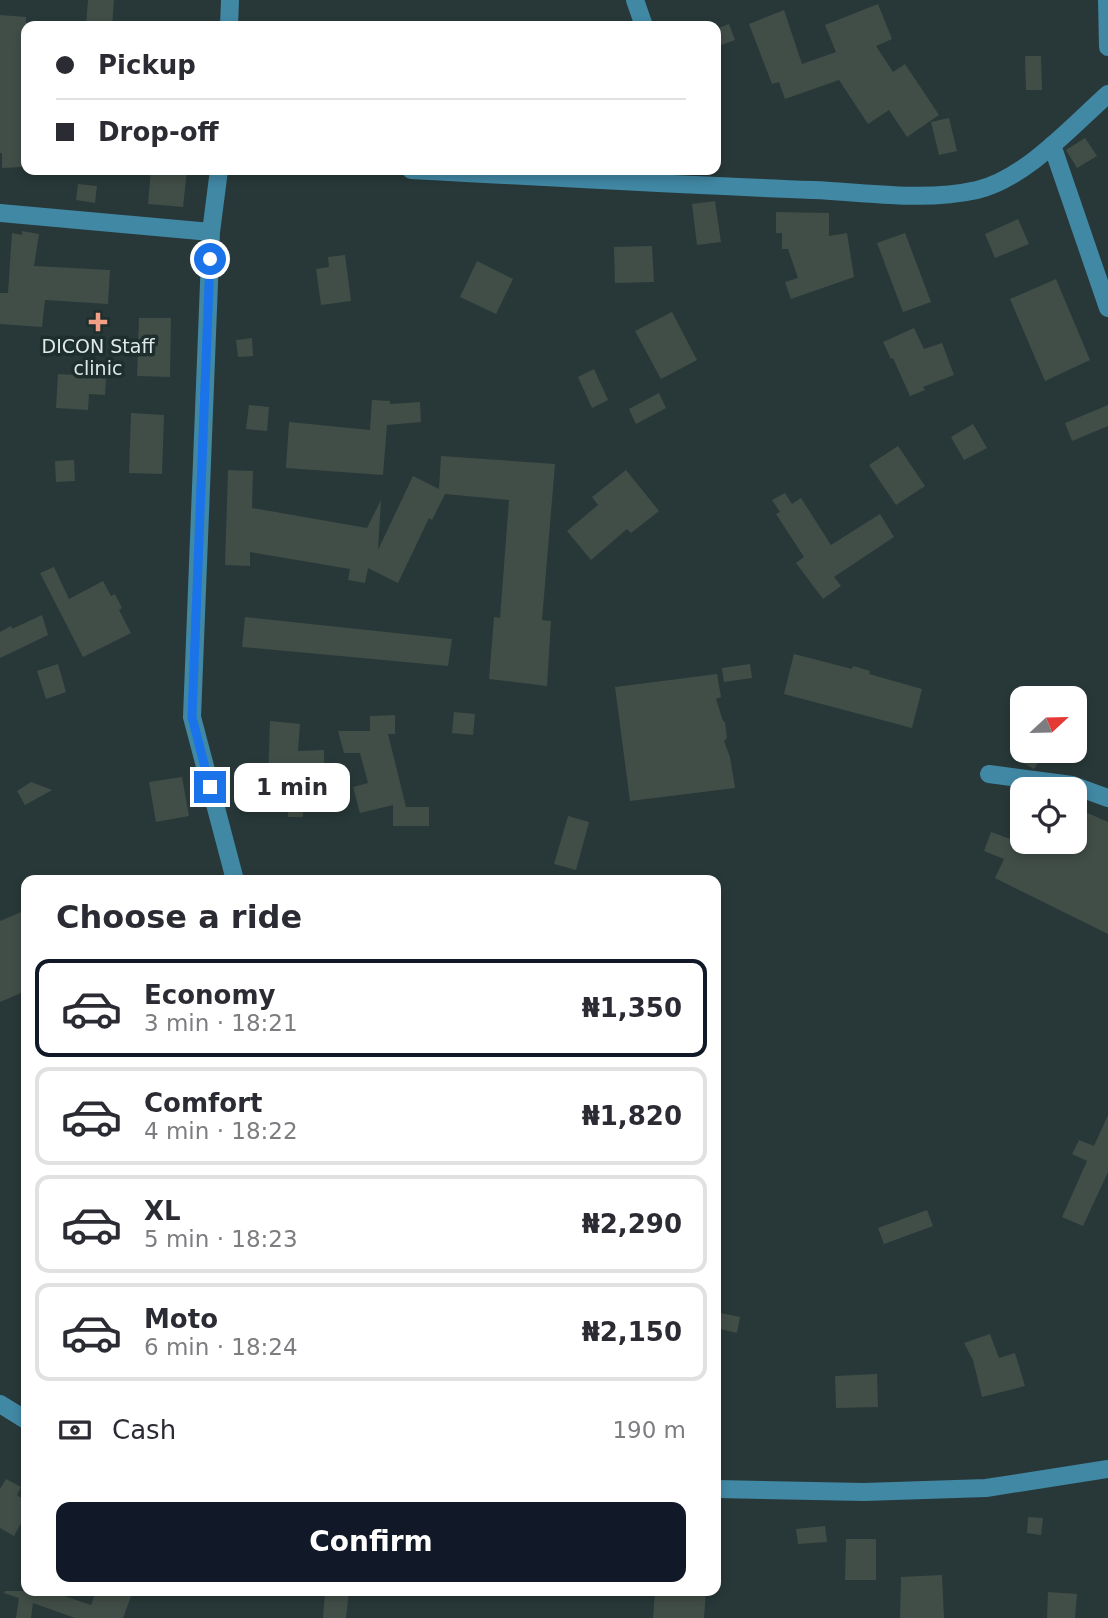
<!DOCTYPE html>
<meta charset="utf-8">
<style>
:root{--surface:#fff;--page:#f2f2f3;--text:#2b2b33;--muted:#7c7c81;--line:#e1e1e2;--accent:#111827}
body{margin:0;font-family:"DejaVu Sans",sans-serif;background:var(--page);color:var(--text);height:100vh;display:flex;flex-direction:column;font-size:26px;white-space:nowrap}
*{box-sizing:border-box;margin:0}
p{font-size:23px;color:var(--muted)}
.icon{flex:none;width:38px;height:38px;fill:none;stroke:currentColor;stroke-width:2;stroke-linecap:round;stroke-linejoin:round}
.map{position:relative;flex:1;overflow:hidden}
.drawer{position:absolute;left:21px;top:875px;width:700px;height:721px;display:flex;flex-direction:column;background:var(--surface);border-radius:14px;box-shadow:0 4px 10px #0003}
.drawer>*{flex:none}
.banner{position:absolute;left:21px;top:21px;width:700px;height:154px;border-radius:14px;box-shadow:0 4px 10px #0003;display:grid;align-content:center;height:154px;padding:0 35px;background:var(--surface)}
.needle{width:46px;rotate:68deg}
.fabs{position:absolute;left:1010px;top:686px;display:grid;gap:14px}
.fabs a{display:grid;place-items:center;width:77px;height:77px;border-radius:14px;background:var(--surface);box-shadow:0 4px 10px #0003;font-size:35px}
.end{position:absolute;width:32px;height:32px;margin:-16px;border:9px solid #1a73e8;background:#fff;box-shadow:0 0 0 4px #fff}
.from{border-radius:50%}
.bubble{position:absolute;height:49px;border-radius:14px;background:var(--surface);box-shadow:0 4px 10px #0003;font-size:23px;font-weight:600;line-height:49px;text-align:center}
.banner b{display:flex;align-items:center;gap:24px;height:66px;font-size:26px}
.banner b+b{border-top:2px solid var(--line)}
.banner i{width:18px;height:18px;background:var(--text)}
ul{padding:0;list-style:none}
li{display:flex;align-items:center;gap:21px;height:98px;margin:0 14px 10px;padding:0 21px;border:4px solid var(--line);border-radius:14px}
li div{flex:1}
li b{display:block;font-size:26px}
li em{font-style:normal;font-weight:600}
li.selected{border-color:var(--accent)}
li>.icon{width:63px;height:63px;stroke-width:1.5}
h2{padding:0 35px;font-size:32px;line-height:84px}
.pay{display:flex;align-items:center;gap:18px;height:77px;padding:0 35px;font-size:26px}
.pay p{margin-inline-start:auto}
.action{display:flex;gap:14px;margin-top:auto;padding:14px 35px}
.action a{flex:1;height:80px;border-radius:14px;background:var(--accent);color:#fff;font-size:28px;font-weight:600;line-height:80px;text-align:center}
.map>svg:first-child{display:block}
</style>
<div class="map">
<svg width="1108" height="1618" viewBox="0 0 1108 1618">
<rect width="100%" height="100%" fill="#283838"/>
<path fill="#414e47" d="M 88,0 L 114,0 L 112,26 L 86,26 Z
M 878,4 L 892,39 L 876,46 L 893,72 L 905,64 L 939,115 L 907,137 L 889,110 L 868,124 L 839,80 L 785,99 L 779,82 L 772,84 L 749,24 L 784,10 L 802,64 L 836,52 L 825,25 Z
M 0,15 L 26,17 L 26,151 L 22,151 L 22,167 L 2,168 L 2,153 L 0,153 Z
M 729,24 L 735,40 L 716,47 L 716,29 Z
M 1025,56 L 1041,56 L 1042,90 L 1026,90 Z
M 949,118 L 957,151 L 939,155 L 931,122 Z
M 1085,138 L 1097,156 L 1077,168 L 1066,150 Z
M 151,170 L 187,170 L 183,207 L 148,204 Z
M 78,184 L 97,186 L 95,203 L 76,200 Z
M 715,201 L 721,242 L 697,245 L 692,204 Z
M 776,212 L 829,213 L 829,236 L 847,233 L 854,277 L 791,299 L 785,282 L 798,278 L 788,249 L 782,249 L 782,233 L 776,233 Z
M 1018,219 L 1029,244 L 995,258 L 985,234 Z
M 22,231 L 39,234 L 34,266 L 110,270 L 108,304 L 45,300 L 42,327 L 0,324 L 0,293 L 8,293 L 12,233 L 22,235 Z
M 905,233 L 931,302 L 903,312 L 877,243 Z
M 652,246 L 654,282 L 615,283 L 614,247 Z
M 345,255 L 351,301 L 321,305 L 316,269 L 329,267 L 328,257 Z
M 477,261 L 513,279 L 496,314 L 460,297 Z
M 1056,279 L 1090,360 L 1045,381 L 1010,299 Z
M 672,312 L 697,360 L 661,379 L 635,331 Z
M 139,318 L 171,318 L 170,377 L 137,376 Z
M 914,328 L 924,349 L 942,343 L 954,375 L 923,387 L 925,390 L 910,396 L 893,358 L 891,359 L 883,342 Z
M 252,338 L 253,356 L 238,357 L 236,340 Z
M 594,369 L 608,400 L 592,408 L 578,377 Z
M 58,374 L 106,377 L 105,395 L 89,394 L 88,410 L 56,408 Z
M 659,393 L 666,408 L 636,424 L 629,409 Z
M 372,400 L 390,401 L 390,404 L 420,402 L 421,422 L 387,425 L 383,475 L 286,468 L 289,422 L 370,430 Z
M 249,405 L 269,407 L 267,431 L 246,429 Z
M 1108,405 L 1108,426 L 1072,441 L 1065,423 Z
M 131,413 L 164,415 L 162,474 L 129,473 Z
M 973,424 L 987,448 L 964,460 L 951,437 Z
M 898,446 L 925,486 L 896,505 L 869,465 Z
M 441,456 L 555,464 L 542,620 L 551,621 L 547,686 L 489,679 L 494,617 L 500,618 L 509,500 L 445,494 L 432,520 L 429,518 L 398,583 L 368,568 L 365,583 L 348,580 L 350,569 L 250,552 L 250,566 L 225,565 L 228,470 L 253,471 L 252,508 L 367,528 L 381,500 L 378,550 L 413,476 L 439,489 Z
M 74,460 L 75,481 L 56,482 L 55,461 Z
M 626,470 L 659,511 L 631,533 L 627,529 L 591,560 L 567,531 L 598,505 L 592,497 Z
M 785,493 L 792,504 L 801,498 L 831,545 L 880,514 L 894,537 L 834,577 L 841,586 L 823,599 L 796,563 L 804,557 L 776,514 L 780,512 L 772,500 Z
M 54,567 L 69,599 L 103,581 L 111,596 L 115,594 L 122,608 L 119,610 L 131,633 L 83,657 L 40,573 Z
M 42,615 L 48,635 L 0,658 L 0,632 L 11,626 L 12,629 Z
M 245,617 L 452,639 L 448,666 L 242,647 Z
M 794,654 L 852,669 L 853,666 L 870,671 L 869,674 L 922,689 L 912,728 L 784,694 Z
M 58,664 L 66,692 L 46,699 L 37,671 Z
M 750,664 L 752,678 L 724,682 L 722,668 Z
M 717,674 L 721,697 L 716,699 L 723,721 L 725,722 L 727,738 L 724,741 L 730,757 L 735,788 L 630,801 L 615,687 Z
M 454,712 L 475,714 L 473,735 L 452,733 Z
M 395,715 L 395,734 L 388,734 L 406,807 L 429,807 L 429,826 L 393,826 L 393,805 L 360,813 L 353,787 L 368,783 L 360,753 L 344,753 L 338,731 L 370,731 L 370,716 Z
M 270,721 L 300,724 L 298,751 L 324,750 L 325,811 L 303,812 L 303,817 L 288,817 L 288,810 L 267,809 Z
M 1023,751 L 1033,751 L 1042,757 L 1034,769 L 1018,760 Z
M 182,777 L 189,816 L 156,822 L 149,782 Z
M 31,782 L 52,790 L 25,805 L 17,791 Z
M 1074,807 L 1108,822 L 1108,934 L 995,878 L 1004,859 L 984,851 L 991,832 L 1019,842 L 1074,842 Z
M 568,816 L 589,822 L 576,870 L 554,864 Z
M 21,912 L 26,925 L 26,991 L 0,1002 L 0,921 Z
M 1108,1115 L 1108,1172 L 1083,1226 L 1062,1217 L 1087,1161 L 1072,1154 L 1079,1140 L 1094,1146 Z
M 927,1210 L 933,1226 L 884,1244 L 878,1228 Z
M 716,1312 L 740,1317 L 737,1333 L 716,1328 Z
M 990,1334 L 999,1358 L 1015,1353 L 1025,1386 L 982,1397 L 973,1360 L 964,1343 Z
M 877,1374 L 878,1407 L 836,1408 L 835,1376 Z
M 6,1479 L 21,1487 L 17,1495 L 26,1501 L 26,1514 L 14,1536 L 0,1528 L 0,1489 Z
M 1028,1517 L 1043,1518 L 1041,1535 L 1027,1533 Z
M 825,1526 L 827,1542 L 798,1544 L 796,1529 Z
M 846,1539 L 876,1539 L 876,1580 L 845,1580 Z
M 942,1575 L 944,1618 L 900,1618 L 901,1577 Z
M 5,1591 L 50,1591 L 91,1605 L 96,1591 L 133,1591 L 123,1618 L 75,1618 L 33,1603 L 31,1618 L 16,1618 L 19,1598 L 4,1593 Z
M 325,1591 L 349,1591 L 346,1618 L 323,1618 Z
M 655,1591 L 706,1591 L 704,1618 L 653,1618 Z
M 1048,1592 L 1077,1594 L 1075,1618 L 1047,1618 Z"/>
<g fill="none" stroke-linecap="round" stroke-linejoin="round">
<path stroke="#4188a5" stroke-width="18" d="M 635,0 L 644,26
M 1107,0 L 1108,47
M 229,26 L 230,0
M 1052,145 L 1108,308
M 219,170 L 211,232 L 192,717 L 235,880
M 411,170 C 545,177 679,185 813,190 C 866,192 924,202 977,190 C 1026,178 1071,127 1108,94
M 0,213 L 211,232
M 989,774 L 1072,785 L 1108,798
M 0,1404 L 26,1420
M 716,1489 L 864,1492 L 986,1488 L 1108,1469"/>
</g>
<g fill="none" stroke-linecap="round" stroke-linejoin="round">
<path stroke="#1a73e8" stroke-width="9" d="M 210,259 L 192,717 L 210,787"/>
</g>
<path fill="#f39f85" stroke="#1e2e2d" stroke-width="2.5" d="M94.5 311.5h7v7h7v7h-7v7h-7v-7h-7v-7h7z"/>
<g text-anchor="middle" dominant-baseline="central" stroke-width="7" stroke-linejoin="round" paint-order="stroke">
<g font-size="19" fill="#dfe9e9" stroke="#1e2e2d">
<text x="98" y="346">DICON Staff<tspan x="98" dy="22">clinic</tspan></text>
</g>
</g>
</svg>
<div class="fabs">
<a><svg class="needle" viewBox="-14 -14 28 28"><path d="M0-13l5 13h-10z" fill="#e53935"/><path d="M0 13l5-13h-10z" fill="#7c7c81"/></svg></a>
<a><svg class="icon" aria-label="locate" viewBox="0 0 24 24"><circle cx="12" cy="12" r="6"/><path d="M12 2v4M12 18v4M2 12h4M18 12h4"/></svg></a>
</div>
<i class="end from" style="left:210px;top:259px"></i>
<i class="end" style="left:210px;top:787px"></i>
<div class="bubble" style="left:234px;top:763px;width:116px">1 min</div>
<div class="banner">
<b><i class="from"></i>Pickup</b>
<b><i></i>Drop-off</b>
</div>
<section class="drawer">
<h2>Choose a ride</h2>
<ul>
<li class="selected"><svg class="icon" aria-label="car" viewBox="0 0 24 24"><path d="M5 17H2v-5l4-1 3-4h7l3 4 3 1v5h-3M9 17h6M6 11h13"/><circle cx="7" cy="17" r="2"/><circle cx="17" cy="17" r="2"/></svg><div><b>Economy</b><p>3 min · 18:21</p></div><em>₦1,350</em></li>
<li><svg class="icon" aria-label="car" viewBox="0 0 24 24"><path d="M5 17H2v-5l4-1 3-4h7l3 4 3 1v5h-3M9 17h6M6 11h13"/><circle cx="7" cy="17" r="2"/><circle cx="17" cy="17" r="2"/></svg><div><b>Comfort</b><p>4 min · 18:22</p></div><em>₦1,820</em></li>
<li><svg class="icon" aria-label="car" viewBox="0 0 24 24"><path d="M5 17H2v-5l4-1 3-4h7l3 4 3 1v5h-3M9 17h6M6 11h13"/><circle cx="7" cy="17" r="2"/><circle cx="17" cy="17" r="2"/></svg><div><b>XL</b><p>5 min · 18:23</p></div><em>₦2,290</em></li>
<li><svg class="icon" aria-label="car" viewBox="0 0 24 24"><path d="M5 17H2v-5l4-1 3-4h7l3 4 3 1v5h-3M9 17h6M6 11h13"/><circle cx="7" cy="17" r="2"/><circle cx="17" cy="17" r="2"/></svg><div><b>Moto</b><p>6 min · 18:24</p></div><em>₦2,150</em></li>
</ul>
<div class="pay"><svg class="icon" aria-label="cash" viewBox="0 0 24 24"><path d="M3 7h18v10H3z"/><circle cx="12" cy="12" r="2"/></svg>Cash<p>190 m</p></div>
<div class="action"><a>Confirm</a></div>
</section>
</div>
